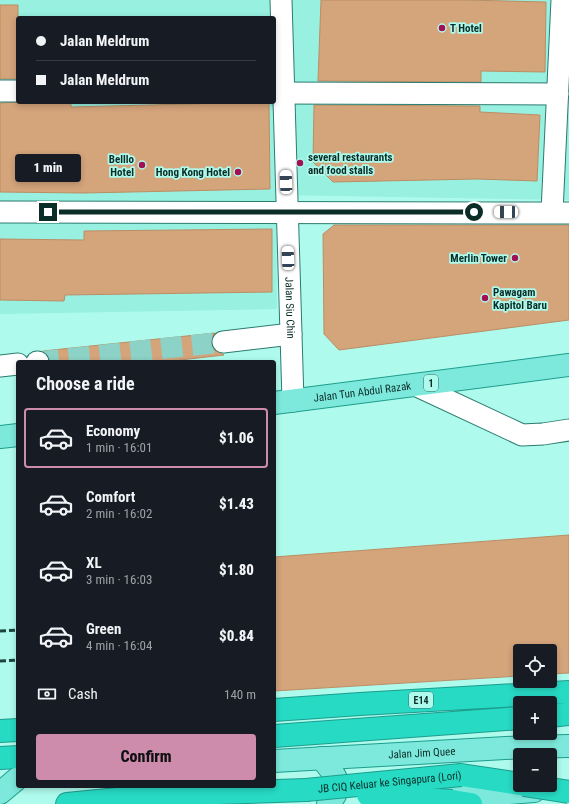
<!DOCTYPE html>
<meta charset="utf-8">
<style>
:root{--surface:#171b24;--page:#20242c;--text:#f1f3f6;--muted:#9ea1a6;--line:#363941;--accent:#cd8cac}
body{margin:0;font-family:"Roboto Condensed",sans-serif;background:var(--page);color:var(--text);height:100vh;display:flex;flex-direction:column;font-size:15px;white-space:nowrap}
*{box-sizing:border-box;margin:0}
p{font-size:13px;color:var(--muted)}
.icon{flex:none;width:22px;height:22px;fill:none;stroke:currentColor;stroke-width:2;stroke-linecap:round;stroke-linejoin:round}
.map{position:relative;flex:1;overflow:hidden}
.panel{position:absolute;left:16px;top:360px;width:260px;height:428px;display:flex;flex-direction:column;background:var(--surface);border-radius:4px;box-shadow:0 2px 6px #0003}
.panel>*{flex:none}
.top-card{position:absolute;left:16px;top:16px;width:260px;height:88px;border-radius:4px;box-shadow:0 2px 6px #0003;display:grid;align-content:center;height:88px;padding:0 20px;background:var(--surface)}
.tools{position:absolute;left:513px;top:644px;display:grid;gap:8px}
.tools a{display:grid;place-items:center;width:44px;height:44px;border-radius:4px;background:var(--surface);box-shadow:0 2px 6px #0003;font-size:20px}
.end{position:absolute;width:18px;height:18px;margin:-9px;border:5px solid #0b2d28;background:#fff;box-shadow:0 0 0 2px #fff}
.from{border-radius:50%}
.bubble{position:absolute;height:28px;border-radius:4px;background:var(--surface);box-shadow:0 2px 6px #0003;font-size:13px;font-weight:800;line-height:28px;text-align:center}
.car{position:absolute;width:12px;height:24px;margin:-12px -6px;border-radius:5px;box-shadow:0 0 3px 1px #0007;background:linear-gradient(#fff 24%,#345 0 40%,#fff 0 76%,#345 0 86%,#fff 0)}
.top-card b{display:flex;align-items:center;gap:14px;height:38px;font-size:15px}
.top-card b+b{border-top:1px solid var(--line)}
.top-card i{width:10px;height:10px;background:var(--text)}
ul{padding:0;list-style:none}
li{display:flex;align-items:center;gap:12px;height:60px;margin:0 8px 6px;padding:0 12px;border:2px solid transparent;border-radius:4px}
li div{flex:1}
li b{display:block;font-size:15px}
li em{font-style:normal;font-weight:800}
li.active{border-color:var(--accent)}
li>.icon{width:36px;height:36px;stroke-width:1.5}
h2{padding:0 20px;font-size:18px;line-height:48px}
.pay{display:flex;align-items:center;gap:10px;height:44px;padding:0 20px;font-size:15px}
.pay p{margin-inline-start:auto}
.cta{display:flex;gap:8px;margin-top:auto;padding:8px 20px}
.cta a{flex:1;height:46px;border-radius:4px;background:var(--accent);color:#111;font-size:16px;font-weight:800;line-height:46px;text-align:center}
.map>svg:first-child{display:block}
</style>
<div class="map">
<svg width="569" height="804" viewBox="0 0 569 804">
<rect width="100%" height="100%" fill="#aefbed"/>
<path fill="#97f0e0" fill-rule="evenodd" d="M 0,0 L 569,0 L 569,200 L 276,195 L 277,309 L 0,314 ZM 18,18 L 274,18 L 274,102 L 18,102 Z"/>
<path fill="#d4a47b" stroke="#bb8d64" d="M 321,0 L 466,0 L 546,2 L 545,72 L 481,71 L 481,82 L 318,81 Z
M 0,5 L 18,5 L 18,79 L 0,79 Z
M 21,102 L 71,102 L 71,107 L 267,102 L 269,104 L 270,189 L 84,193 L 0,192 L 0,103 Z
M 314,105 L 480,106 L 480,112 L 540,115 L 537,181 L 477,179 L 333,182 L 313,162 Z
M 334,225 L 569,225 L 569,320 L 339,350 L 324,334 L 323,234 Z
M 272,229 L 272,292 L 65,295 L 64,301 L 0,300 L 0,239 L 84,240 L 84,231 Z
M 215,333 L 212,338 L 211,344 L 214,349 L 224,355 L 163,362 L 50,362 L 48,356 L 43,351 Z
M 569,535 L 569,673 L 550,674 L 550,651 L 520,651 L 520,676 L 274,691 L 274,557 Z"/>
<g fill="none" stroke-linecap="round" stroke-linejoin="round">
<path stroke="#8dd2c6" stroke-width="21" stroke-dasharray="21 10" stroke-linecap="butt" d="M 38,362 L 223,342"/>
<defs>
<g id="minor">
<path id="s1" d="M 281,0 L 293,401"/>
<path d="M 0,91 L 18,91"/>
<path d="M 274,93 L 558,94"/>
<path d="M 0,212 L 569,213"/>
<path d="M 552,212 L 562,0"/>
<path d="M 223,342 L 291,334"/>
<path d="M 37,362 L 38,362"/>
<path d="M 0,366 L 18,364"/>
<path d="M 415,385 L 522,435 L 543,434 L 569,430"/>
</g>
<g id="major">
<path id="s2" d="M 274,403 L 569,365"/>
<path d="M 0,437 L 18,435"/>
<path d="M 321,758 C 335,774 346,786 328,804"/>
<path id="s3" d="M 274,761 L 524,747 L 569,746"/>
<path d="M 0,793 L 18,778"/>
<path d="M 446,798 L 534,791"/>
</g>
<path id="highway" d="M 274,710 L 360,704 L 569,692
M 550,716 L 569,714
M 0,731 L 18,730
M 274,736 L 520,718
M 0,758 L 18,757
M 461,775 L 520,784
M 452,801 L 471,804
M 67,804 L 158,795 L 306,790"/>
</defs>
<use href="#minor" stroke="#2c7b70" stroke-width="23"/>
<use href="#major" stroke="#1d9d8d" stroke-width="24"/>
<use href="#highway" stroke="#1d9d8d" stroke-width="24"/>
<use href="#minor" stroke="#fff" stroke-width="21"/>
<use href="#major" stroke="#7de9dc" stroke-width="22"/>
<use href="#highway" stroke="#27dac4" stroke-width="22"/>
<path stroke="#1d443e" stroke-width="3" stroke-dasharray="6 3" stroke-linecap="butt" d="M 0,631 L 18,630
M 0,661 L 18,660"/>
<defs>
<g id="highway-bridge">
<path d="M 524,785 L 569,792"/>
<path id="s4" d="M 306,790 L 461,775"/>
<path d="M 368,795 L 452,801"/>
</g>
</defs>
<use href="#highway-bridge" stroke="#1d9d8d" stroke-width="24" stroke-linecap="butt"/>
<use href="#highway-bridge" stroke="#27dac4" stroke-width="22"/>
</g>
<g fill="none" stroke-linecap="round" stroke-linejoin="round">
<path stroke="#0b2d28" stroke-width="5" d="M 48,212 L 474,212"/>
</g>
<g fill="#a20f52" stroke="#aefbed" stroke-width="1.5">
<circle cx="442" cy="28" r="4"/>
<circle cx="300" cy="163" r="4"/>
<circle cx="142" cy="165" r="4"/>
<circle cx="238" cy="172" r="4"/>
<circle cx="515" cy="258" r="4"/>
<circle cx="485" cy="298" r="4"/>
</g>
<g text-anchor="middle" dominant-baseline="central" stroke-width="3.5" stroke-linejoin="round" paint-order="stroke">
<g fill="#aefbed" stroke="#3c6b63" stroke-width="1">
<rect x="424" y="375" width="14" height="16" rx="3"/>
<rect x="409" y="692" width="24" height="16" rx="3"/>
</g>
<g font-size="10" font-weight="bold" fill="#0b2d28">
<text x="431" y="383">1</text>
<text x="421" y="700">E14</text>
</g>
<g font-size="11" font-weight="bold" fill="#0b2d28" stroke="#aefbed" text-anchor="start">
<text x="450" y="28">T Hotel</text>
<text x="308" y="157">several restaurants<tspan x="308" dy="13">and food stalls</tspan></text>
<text x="134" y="159" text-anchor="end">Belllo<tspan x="134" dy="13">Hotel</tspan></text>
<text x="230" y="172" text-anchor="end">Hong Kong Hotel</text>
<text x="507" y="258" text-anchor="end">Merlin Tower</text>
<text x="493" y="292">Pawagam<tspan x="493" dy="13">Kapitol Baru</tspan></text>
</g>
<g font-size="11" fill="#0b2d28" stroke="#aefbed">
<text stroke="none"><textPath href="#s1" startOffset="308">Jalan Siu Chin</textPath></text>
<text stroke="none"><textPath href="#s2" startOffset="89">Jalan Tun Abdul Razak</textPath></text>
<text stroke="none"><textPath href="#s3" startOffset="148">Jalan Jim Quee</textPath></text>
<text stroke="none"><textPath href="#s4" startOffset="84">JB CIQ Keluar ke Singapura (Lori)</textPath></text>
</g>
</g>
</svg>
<div class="tools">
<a><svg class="icon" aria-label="locate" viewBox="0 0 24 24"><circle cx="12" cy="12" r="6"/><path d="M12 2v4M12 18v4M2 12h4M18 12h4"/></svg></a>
<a>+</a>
<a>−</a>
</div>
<i class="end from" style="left:474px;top:212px"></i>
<i class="end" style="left:48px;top:212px"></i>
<div class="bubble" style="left:15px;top:154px;width:66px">1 min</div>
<i class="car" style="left:286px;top:182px;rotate:358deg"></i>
<i class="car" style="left:506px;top:212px;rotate:270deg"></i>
<i class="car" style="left:288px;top:258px;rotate:358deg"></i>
<div class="top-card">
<b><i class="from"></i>Jalan Meldrum</b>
<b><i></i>Jalan Meldrum</b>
</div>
<section class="panel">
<h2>Choose a ride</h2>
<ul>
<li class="active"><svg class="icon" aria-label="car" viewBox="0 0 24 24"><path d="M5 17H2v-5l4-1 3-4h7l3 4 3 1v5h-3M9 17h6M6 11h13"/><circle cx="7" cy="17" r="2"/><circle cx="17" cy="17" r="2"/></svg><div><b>Economy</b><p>1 min · 16:01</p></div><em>$1.06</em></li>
<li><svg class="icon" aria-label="car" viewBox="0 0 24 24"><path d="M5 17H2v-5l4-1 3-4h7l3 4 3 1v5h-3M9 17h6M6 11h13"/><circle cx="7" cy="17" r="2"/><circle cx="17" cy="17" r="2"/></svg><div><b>Comfort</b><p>2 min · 16:02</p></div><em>$1.43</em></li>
<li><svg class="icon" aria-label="car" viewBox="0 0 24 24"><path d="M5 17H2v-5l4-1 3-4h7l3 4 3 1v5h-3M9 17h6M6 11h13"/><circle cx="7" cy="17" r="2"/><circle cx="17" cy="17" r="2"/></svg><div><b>XL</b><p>3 min · 16:03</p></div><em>$1.80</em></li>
<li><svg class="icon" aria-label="car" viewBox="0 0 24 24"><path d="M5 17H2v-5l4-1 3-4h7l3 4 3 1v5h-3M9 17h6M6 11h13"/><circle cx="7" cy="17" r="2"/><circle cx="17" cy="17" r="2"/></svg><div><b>Green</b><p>4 min · 16:04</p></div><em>$0.84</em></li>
</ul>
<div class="pay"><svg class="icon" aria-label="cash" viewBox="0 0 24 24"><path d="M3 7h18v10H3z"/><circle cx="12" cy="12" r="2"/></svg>Cash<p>140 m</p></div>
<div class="cta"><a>Confirm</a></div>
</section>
</div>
